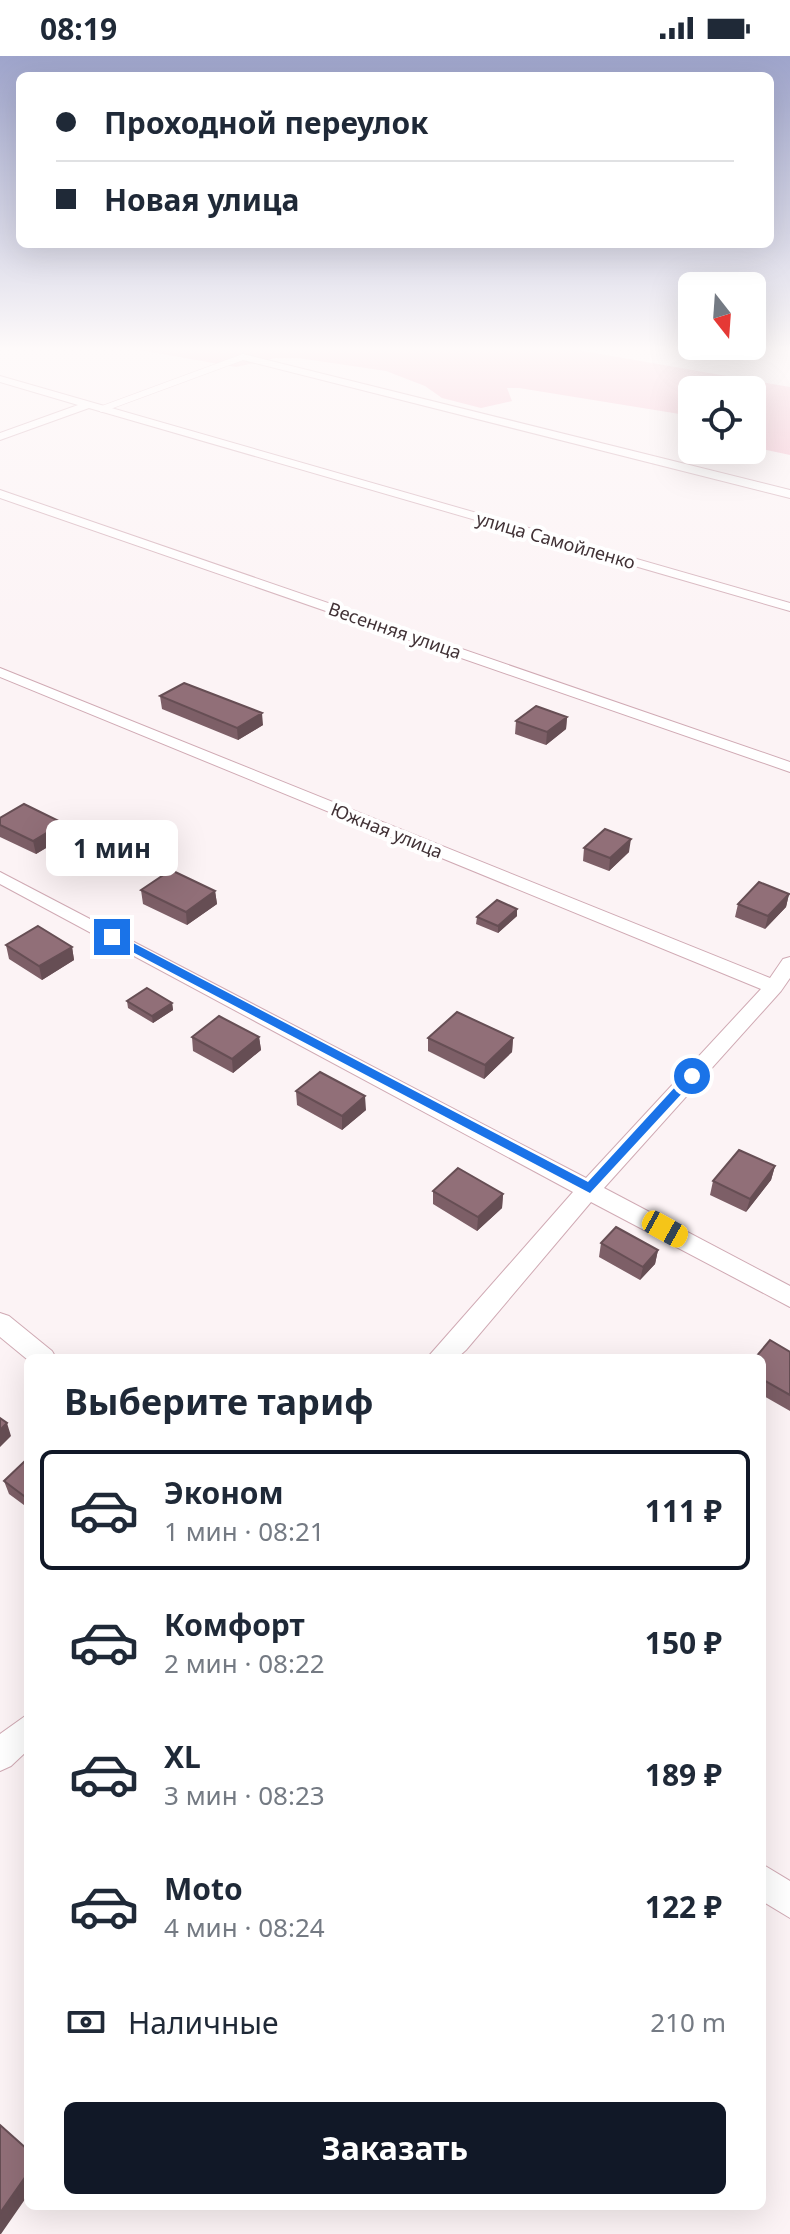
<!DOCTYPE html>
<html lang="ru">
<meta charset="utf-8">
<style>
:root{--surface:#fff;--page:#f6f6f7;--text:#1f2937;--muted:#747a83;--line:#e0e1e3;--accent:#111827}
body{margin:0;font-family:"Noto Sans",sans-serif;background:var(--page);color:var(--text);height:100vh;display:flex;flex-direction:column;font-size:30px;white-space:nowrap}
*{box-sizing:border-box;margin:0}
p{font-size:26px;color:var(--muted)}
.icon{flex:none;width:44px;height:44px;fill:none;stroke:currentColor;stroke-width:2;stroke-linecap:round;stroke-linejoin:round}
.map{position:relative;flex:1;overflow:hidden}
.panel{position:absolute;left:24px;top:1298px;width:742px;height:856px;display:flex;flex-direction:column;background:var(--surface);border-radius:12px;box-shadow:0 8px 32px #0002}
.panel>*{flex:none}
.hud{position:absolute;left:16px;top:16px;width:758px;height:176px;border-radius:12px;box-shadow:0 8px 32px #0002;display:grid;align-content:center;height:176px;padding:0 40px;background:var(--surface)}
.needle{width:52px;rotate:163deg}
.buttons{position:absolute;left:678px;top:216px;display:grid;gap:16px}
.buttons a{display:grid;place-items:center;width:88px;height:88px;border-radius:12px;background:var(--surface);box-shadow:0 8px 32px #0002;font-size:40px}
.end{position:absolute;width:36px;height:36px;margin:-18px;border:10px solid #1a73e8;background:#fff;box-shadow:0 0 0 4px #fff}
.from{border-radius:50%}
.bubble{position:absolute;height:56px;border-radius:12px;background:var(--surface);box-shadow:0 8px 32px #0002;font-size:26px;font-weight:700;line-height:56px;text-align:center}
.car{position:absolute;width:24px;height:48px;margin:-24px -12px;border-radius:10px;box-shadow:0 0 6px 2px #0007;background:linear-gradient(#f5c518 24%,#345 0 40%,#f5c518 0 76%,#345 0 86%,#f5c518 0)}
.hud b{display:flex;align-items:center;gap:28px;height:76px;font-size:30px}
.hud b+b{border-top:2px solid var(--line)}
.hud i{width:20px;height:20px;background:var(--text)}
ul{padding:0;list-style:none}
li{display:flex;align-items:center;gap:24px;height:120px;margin:0 16px 12px;padding:0 24px;border:4px solid transparent;border-radius:12px}
li div{flex:1}
li b{display:block;font-size:30px}
li em{font-style:normal;font-weight:700}
li.selected{border-color:var(--accent)}
li>.icon{width:72px;height:72px;stroke-width:1.5}
h2{padding:0 40px;font-size:36px;line-height:96px}
.pay{display:flex;align-items:center;gap:20px;height:88px;padding:0 40px;font-size:30px}
.pay p{margin-inline-start:auto}
.action{display:flex;gap:16px;margin-top:auto;padding:16px 40px}
.action a{flex:1;height:92px;border-radius:12px;background:var(--accent);color:#fff;font-size:32px;font-weight:700;line-height:92px;text-align:center}
.status{display:flex;justify-content:space-between;align-items:center;height:56px;padding:0 40px;background:var(--surface);direction:ltr}
.status svg{height:22px;fill:currentColor}
.map>svg:first-child{display:block}
</style>
<div class="status"><b>08:19</b><svg viewBox="0 0 49 12"><path d="M0 12V9h3v3zM5 12V6h3v6zM10 12V3h3v9zM15 12V0h3v12zM26 1h20v11H26zM47 4h2v5h-2z"/></svg></div>
<div class="map">
<svg width="790" height="2178" viewBox="0 0 790 2178">
<rect width="100%" height="100%" fill="#fcf3f5"/>
<path fill="#f6b8ca" d="M 128,292 L 566,292 L 790,331 L 790,399 L 752,391 L 752,334 L 692,334 L 692,360 L 519,332 L 507,332 L 512,345 L 481,352 L 442,342 L 425,330 L 386,315 L 298,302 L 275,302 L 236,311 Z"/>
<g fill="none" stroke-linecap="round" stroke-linejoin="round">
<defs>
<path id="service" d="M 102,353 L 243,301"/>
<path id="minor" d="M 243,298 L 790,434 L 790,442 L 239,303 Z
M 0,320 L 790,547 L 790,555 L 89,352 L 0,384 L 0,377 L 78,349 L 0,326 Z
M 0,434 L 790,706 L 790,716 L 0,442 Z
M 0,612 L 770,922 L 783,903 L 790,901 L 790,922 L 781,935 L 604,1132 L 790,1230 L 790,1251 L 591,1146 L 466,1294 L 457,1302 L 427,1302 L 573,1136 L 0,828 L 0,816 L 586,1122 L 761,933 L 0,621 Z
M 0,1257 L 9,1260 L 52,1295 L 56,1302 L 28,1304 L 0,1281 Z
M 28,1658 L 28,1694 L 11,1710 L 0,1715 L 0,1678 Z
M 762,1808 L 790,1825 L 790,1862 L 762,1845 Z"/>
</defs>
<use href="#service" stroke="#d0aab4" stroke-width="7"/>
<use href="#minor" stroke="#d0aab4" stroke-width="2"/>
<use href="#service" stroke="#fff" stroke-width="6"/>
<use href="#minor" fill="#fff" fill-rule="evenodd"/>
</g>
<path fill="#7d5f67" d="M 160,640 L 263,669 L 238,684 L 162,653 Z
M 567,661 L 566,673 L 546,689 L 515,678 L 516,665 Z
M 0,762 L 63,767 L 66,780 L 36,798 L 0,781 Z
M 584,792 L 629,796 L 609,815 L 583,805 Z
M 141,834 L 215,835 L 217,848 L 187,869 L 143,848 Z
M 789,838 L 786,851 L 765,873 L 735,861 L 738,848 Z
M 517,860 L 498,877 L 476,868 L 477,861 Z
M 6,889 L 72,891 L 74,904 L 42,924 L 9,903 Z
M 127,945 L 172,947 L 173,954 L 153,967 L 128,952 Z
M 192,981 L 259,981 L 261,994 L 233,1017 L 193,995 Z
M 428,982 L 513,982 L 512,996 L 484,1023 L 428,995 Z
M 296,1035 L 366,1054 L 342,1074 L 297,1049 Z
M 775,1110 L 771,1124 L 746,1156 L 710,1139 L 713,1125 Z
M 433,1135 L 503,1138 L 502,1152 L 477,1175 L 433,1148 Z
M 601,1187 L 658,1194 L 655,1208 L 640,1224 L 599,1201 Z
M 790,1296 L 790,1355 L 762,1339 L 762,1302 Z
M 28,1402 L 28,1452 L 9,1438 L 4,1425 Z"/>
<path fill="#664e54" d="M 262,657 L 263,669 L 238,684 L 237,672 Z
M 567,661 L 566,673 L 546,689 L 547,676 Z
M 63,767 L 66,780 L 36,798 L 33,785 Z
M 631,783 L 629,796 L 609,815 L 610,802 Z
M 215,835 L 217,848 L 187,869 L 186,856 Z
M 789,838 L 786,851 L 765,873 L 768,860 Z
M 517,853 L 517,860 L 498,877 L 498,870 Z
M 72,891 L 74,904 L 42,924 L 39,910 Z
M 172,947 L 173,954 L 153,967 L 152,960 Z
M 259,981 L 261,994 L 233,1017 L 232,1003 Z
M 513,982 L 512,996 L 484,1023 L 485,1009 Z
M 365,1040 L 366,1054 L 342,1074 L 342,1060 Z
M 775,1110 L 771,1124 L 746,1156 L 750,1143 Z
M 503,1138 L 502,1152 L 477,1175 L 478,1161 Z
M 658,1194 L 655,1208 L 640,1224 L 643,1211 Z
M 7,1367 L 11,1380 L 0,1391 L 0,1374 Z
M 28,2117 L 28,2139 L 1,2178 L 0,2178 L 0,2157 Z"/>
<path fill="#916f78" stroke="#664e54" stroke-width="2" d="M 184,627 L 262,657 L 237,672 L 160,640 Z
M 536,650 L 567,661 L 547,676 L 516,665 Z
M 24,748 L 63,767 L 33,785 L 0,769 L 0,762 Z
M 605,773 L 631,783 L 610,802 L 584,792 Z
M 171,814 L 215,835 L 186,856 L 141,834 Z
M 759,826 L 789,838 L 768,860 L 738,848 Z
M 497,844 L 517,853 L 498,870 L 477,861 Z
M 38,870 L 72,891 L 39,910 L 6,889 Z
M 147,932 L 172,947 L 152,960 L 127,945 Z
M 457,956 L 513,982 L 485,1009 L 428,982 Z
M 219,960 L 259,981 L 232,1003 L 192,981 Z
M 320,1016 L 365,1040 L 342,1060 L 296,1035 Z
M 739,1094 L 775,1110 L 750,1143 L 713,1125 Z
M 458,1112 L 503,1138 L 478,1161 L 433,1135 Z
M 616,1171 L 658,1194 L 643,1211 L 601,1187 Z
M 770,1284 L 790,1296 L 790,1339 L 762,1323 L 762,1302 L 755,1302 Z
M 0,1362 L 7,1367 L 0,1374 Z
M 28,1402 L 28,1443 L 4,1425 Z
M 0,2069 L 28,2094 L 28,2117 L 0,2157 Z"/>
<linearGradient id="sky" x2="0" y2="1"><stop stop-color="#9ea4cb"/><stop offset="0.49" stop-color="#fefafa"/><stop offset="1" stop-color="#fefafa" stop-opacity="0"/></linearGradient>
<rect width="790" height="597" fill="url(#sky)"/>
<path fill="#1a73e8" d="M 108,878 L 116,878 L 588,1126 L 688,1017 L 698,1020 L 590,1137 L 108,883 Z"/>
<g text-anchor="middle" dominant-baseline="central" stroke-width="8" stroke-linejoin="round" paint-order="stroke">
<g font-size="18" fill="#413236" stroke="#fff">
<text transform="translate(556 484) rotate(16)">улица Самойленко</text>
<text transform="translate(395 574) rotate(19)">Весенняя улица</text>
<text transform="translate(387 774) rotate(22)">Южная улица</text>
</g>
</g>
</svg>
<div class="buttons">
<a><svg class="needle" viewBox="-14 -14 28 28"><path d="M0-13l5 13h-10z" fill="#e53935"/><path d="M0 13l5-13h-10z" fill="#747a83"/></svg></a>
<a><svg class="icon" aria-label="locate" viewBox="0 0 24 24"><circle cx="12" cy="12" r="6"/><path d="M12 2v4M12 18v4M2 12h4M18 12h4"/></svg></a>
</div>
<i class="end from" style="left:692px;top:1020px"></i>
<i class="end" style="left:112px;top:881px"></i>
<div class="bubble" style="left:46px;top:764px;width:132px">1 мин</div>
<i class="car" style="left:665px;top:1173px;rotate:119deg"></i>
<div class="hud">
<b><i class="from"></i>Проходной переулок</b>
<b><i></i>Новая улица</b>
</div>
<section class="panel">
<h2>Выберите тариф</h2>
<ul>
<li class="selected"><svg class="icon" aria-label="car" viewBox="0 0 24 24"><path d="M5 17H2v-5l4-1 3-4h7l3 4 3 1v5h-3M9 17h6M6 11h13"/><circle cx="7" cy="17" r="2"/><circle cx="17" cy="17" r="2"/></svg><div><b>Эконом</b><p>1 мин · 08:21</p></div><em>111 ₽</em></li>
<li><svg class="icon" aria-label="car" viewBox="0 0 24 24"><path d="M5 17H2v-5l4-1 3-4h7l3 4 3 1v5h-3M9 17h6M6 11h13"/><circle cx="7" cy="17" r="2"/><circle cx="17" cy="17" r="2"/></svg><div><b>Комфорт</b><p>2 мин · 08:22</p></div><em>150 ₽</em></li>
<li><svg class="icon" aria-label="car" viewBox="0 0 24 24"><path d="M5 17H2v-5l4-1 3-4h7l3 4 3 1v5h-3M9 17h6M6 11h13"/><circle cx="7" cy="17" r="2"/><circle cx="17" cy="17" r="2"/></svg><div><b>XL</b><p>3 мин · 08:23</p></div><em>189 ₽</em></li>
<li><svg class="icon" aria-label="car" viewBox="0 0 24 24"><path d="M5 17H2v-5l4-1 3-4h7l3 4 3 1v5h-3M9 17h6M6 11h13"/><circle cx="7" cy="17" r="2"/><circle cx="17" cy="17" r="2"/></svg><div><b>Moto</b><p>4 мин · 08:24</p></div><em>122 ₽</em></li>
</ul>
<div class="pay"><svg class="icon" aria-label="cash" viewBox="0 0 24 24"><path d="M3 7h18v10H3z"/><circle cx="12" cy="12" r="2"/></svg>Наличные<p>210 m</p></div>
<div class="action"><a>Заказать</a></div>
</section>
</div>
